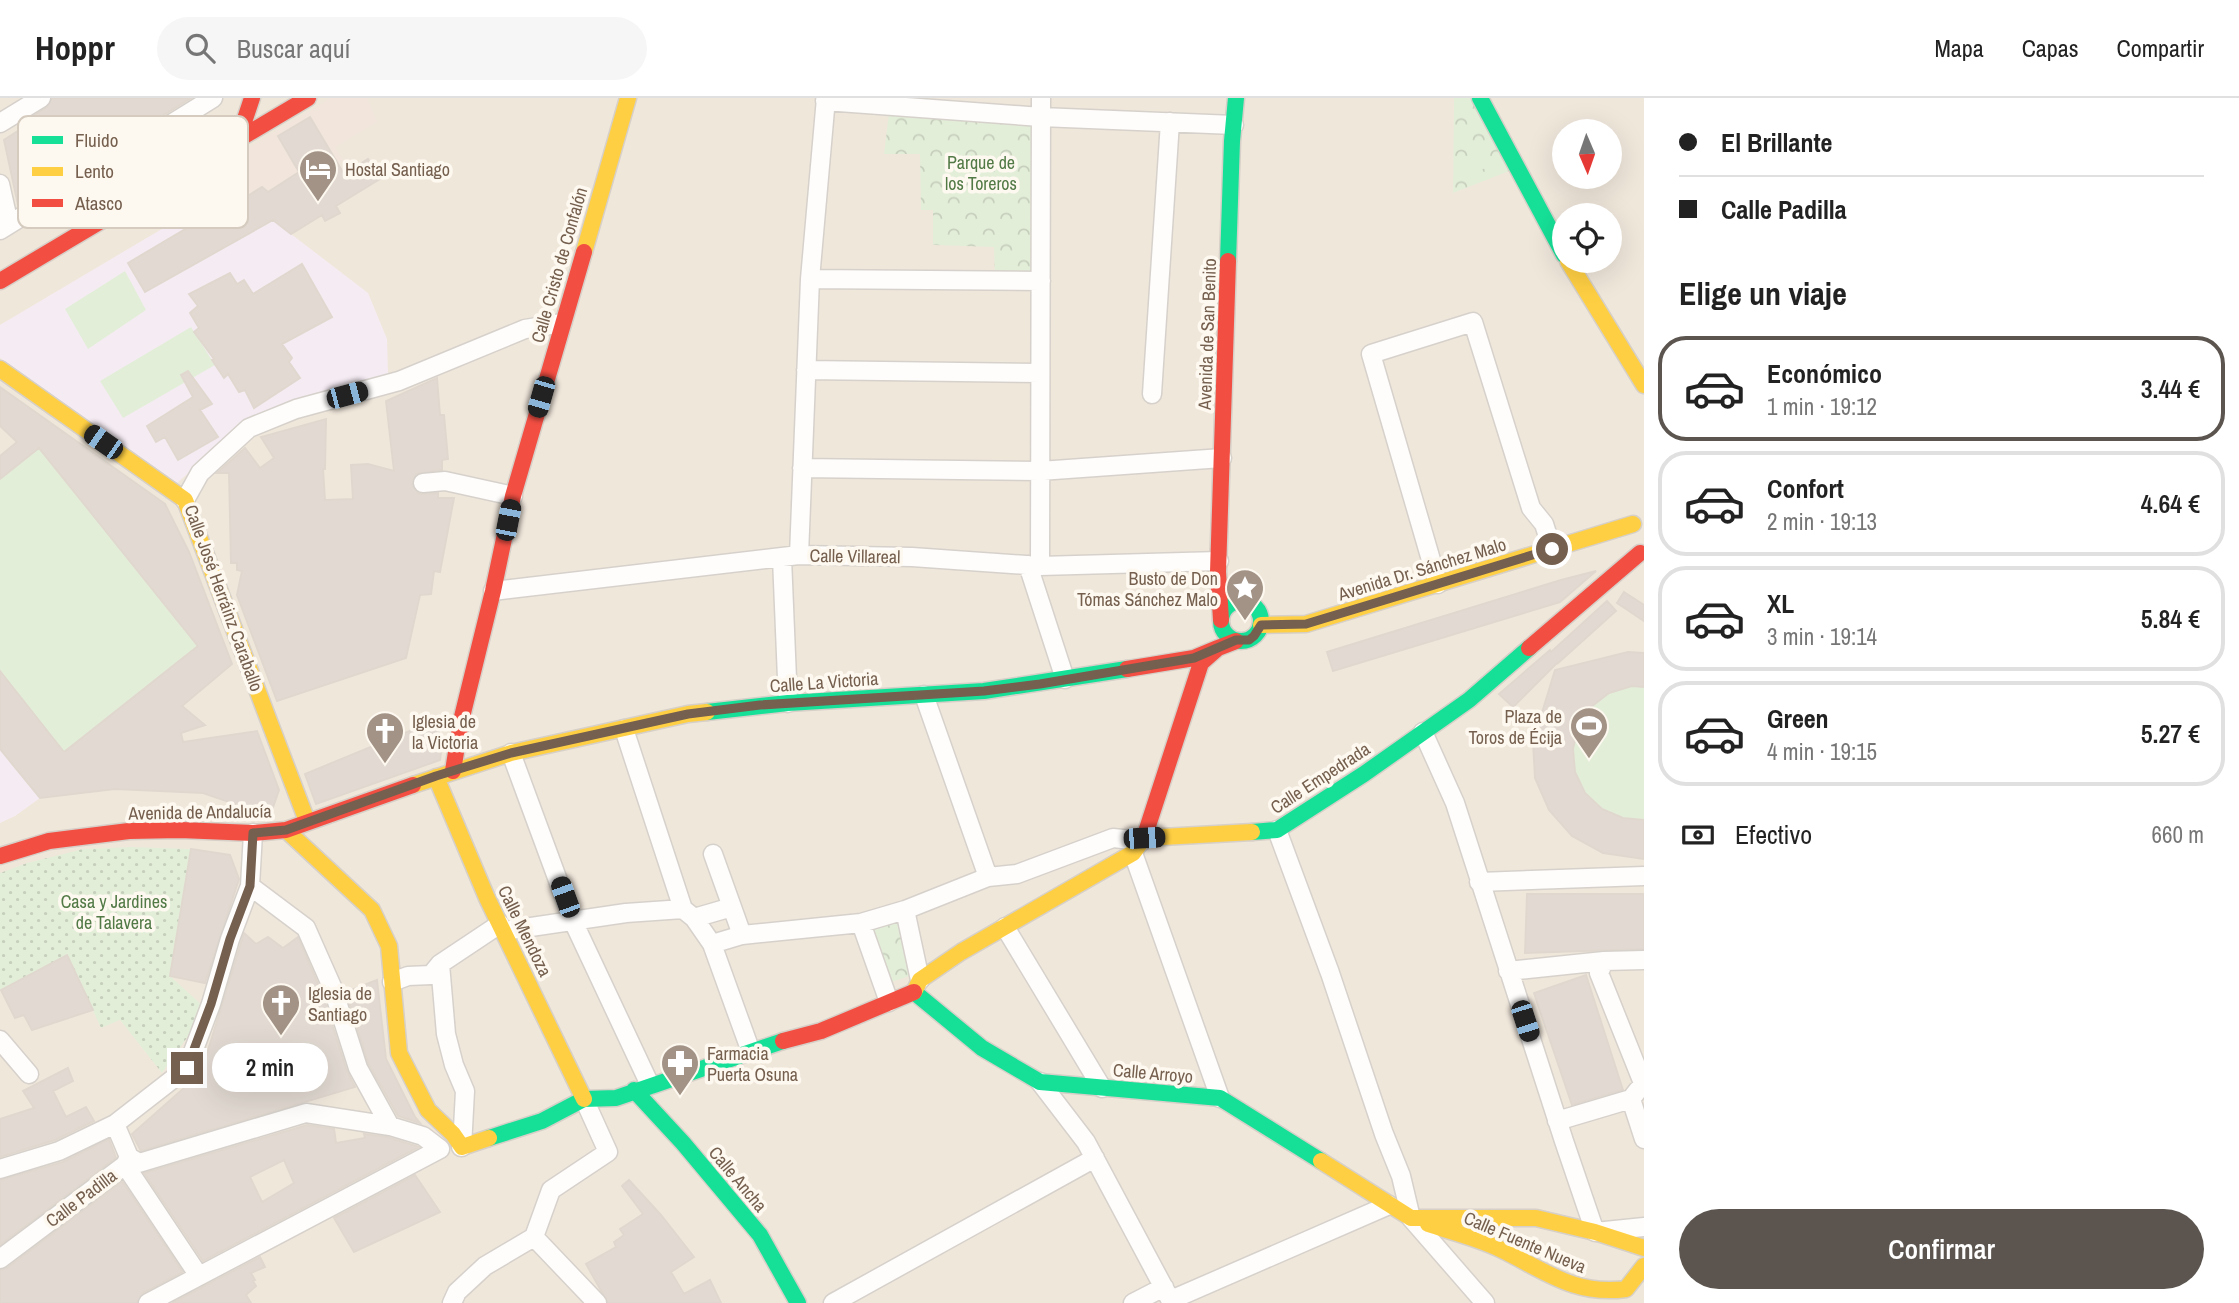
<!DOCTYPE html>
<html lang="es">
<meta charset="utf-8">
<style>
:root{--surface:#fff;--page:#f6f6f6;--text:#222;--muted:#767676;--line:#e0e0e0;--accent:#5c554f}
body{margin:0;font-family:"Archivo Narrow",sans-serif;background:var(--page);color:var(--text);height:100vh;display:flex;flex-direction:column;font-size:26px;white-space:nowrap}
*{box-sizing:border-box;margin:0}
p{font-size:23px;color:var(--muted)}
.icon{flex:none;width:38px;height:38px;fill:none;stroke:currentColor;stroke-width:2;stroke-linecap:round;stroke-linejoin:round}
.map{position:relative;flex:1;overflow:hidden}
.drawer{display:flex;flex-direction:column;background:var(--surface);width:595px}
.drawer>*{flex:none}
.guide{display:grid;align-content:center;height:154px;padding:0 35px;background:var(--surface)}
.needle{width:46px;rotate:178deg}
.tools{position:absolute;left:1552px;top:21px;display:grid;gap:14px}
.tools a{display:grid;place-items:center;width:70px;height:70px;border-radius:50%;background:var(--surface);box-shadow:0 7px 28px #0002;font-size:35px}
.end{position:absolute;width:32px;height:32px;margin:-16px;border:9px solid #755f4e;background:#fff;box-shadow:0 0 0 4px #fff}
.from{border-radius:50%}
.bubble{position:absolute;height:49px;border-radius:24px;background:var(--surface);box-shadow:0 7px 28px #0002;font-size:23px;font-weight:600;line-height:49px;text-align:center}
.car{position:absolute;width:21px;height:42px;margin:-21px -10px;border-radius:9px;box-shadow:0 0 5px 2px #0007;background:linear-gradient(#222 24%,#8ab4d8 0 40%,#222 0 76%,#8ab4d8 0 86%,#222 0)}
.guide b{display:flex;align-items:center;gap:24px;height:66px;font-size:26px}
.guide b+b{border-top:2px solid var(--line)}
.guide i{width:18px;height:18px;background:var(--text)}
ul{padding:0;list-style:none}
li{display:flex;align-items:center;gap:21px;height:105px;margin:0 14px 10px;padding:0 21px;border:4px solid var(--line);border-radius:28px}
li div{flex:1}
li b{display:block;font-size:26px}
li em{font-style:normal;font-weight:600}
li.on{border-color:var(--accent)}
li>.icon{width:63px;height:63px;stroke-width:1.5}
h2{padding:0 35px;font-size:32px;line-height:84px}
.pay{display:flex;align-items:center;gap:18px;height:77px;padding:0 35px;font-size:26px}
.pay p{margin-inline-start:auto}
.action{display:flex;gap:14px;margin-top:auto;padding:14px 35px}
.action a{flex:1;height:80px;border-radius:42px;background:var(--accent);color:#fff;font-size:28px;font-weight:600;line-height:80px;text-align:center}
header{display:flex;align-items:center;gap:42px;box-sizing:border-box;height:98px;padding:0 35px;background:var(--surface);border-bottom:2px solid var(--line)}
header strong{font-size:33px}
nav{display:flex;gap:38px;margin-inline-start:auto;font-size:24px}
.search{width:490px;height:63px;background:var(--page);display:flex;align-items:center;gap:18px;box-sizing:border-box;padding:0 24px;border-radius:38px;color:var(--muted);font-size:26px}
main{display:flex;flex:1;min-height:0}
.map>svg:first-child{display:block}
</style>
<header>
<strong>Hoppr</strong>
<div class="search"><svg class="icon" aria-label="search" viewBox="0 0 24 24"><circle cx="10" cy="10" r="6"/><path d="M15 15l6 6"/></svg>Buscar aquí</div>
<nav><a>Mapa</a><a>Capas</a><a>Compartir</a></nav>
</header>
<main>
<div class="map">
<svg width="1644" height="1205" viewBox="0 0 1644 1205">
<defs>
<pattern id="forest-crowns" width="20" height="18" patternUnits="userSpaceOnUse" patternTransform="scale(1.75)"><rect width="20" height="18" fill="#e3eed9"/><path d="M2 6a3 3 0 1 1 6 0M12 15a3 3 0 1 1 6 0" fill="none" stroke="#c6cebc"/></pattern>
<pattern id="garden-dots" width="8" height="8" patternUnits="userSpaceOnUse" patternTransform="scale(1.75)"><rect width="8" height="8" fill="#e3eed9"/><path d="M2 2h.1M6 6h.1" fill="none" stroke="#c6cebc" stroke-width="1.8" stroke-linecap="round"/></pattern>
</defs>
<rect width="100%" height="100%" fill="#f7f4ed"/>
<path fill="#f0e7db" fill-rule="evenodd" d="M 0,0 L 1644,0 L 1644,1205 L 0,1205 ZM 1564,33 L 1610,33 L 1610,79 L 1564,79 ZM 1564,117 L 1610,117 L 1610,163 L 1564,163 Z"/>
<path fill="#f1e5dc" d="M 331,0 L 367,0 L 377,24 L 335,49 L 343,62 L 268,112 L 227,81 L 240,55 Z"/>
<path fill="#f5ecf3" d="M 231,90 L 368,195 L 387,241 L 388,276 L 247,324 L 177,385 L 0,260 L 0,227 Z
M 0,651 L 40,700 L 15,718 L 0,725 Z"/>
<path fill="url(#forest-crowns)" d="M 1454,0 L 1480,0 L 1517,70 L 1453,95 Z
M 890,7 L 1041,19 L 1041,183 L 995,183 L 994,149 L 933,147 L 933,112 L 921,112 L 920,56 L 884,56 Z
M 904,822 L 915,876 L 886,886 L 867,833 Z"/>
<path fill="url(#garden-dots)" d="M 131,749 L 191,751 L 170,878 L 202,907 L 196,927 L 162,975 L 120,922 L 101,930 L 67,857 L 0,892 L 0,775 L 27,765 L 83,751 Z"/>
<path fill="#e3eed9" d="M 1485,56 L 1491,68 L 1459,80 L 1456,68 Z
M 125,173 L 146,212 L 88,251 L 65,211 Z
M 191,229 L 215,267 L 123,320 L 100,283 Z
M 39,350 L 197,548 L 64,654 L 0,573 L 0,381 Z
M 1644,555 L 1644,759 L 1638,760 L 1603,755 L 1572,738 L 1549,712 L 1535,680 L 1543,611 Z"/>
<path fill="#e2dad2" stroke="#e0d8cf" stroke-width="2" fill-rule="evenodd" d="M 52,0 L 191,0 L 18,107 L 4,42 L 33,23 L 30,20 L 47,9 Z
M 310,19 L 344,76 L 368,61 L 380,81 L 336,108 L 340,115 L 325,123 L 322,117 L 291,136 L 273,122 L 145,194 L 128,165 L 241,98 L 243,101 L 262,89 L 268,94 L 299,74 L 278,38 Z
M 302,166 L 332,219 L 282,246 L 292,260 L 289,264 L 300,280 L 254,310 L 245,292 L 239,294 L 228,276 L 224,280 L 212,262 L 214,261 L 194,234 L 199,230 L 190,215 L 198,208 L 189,196 L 230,175 L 237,186 L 244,182 L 253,196 Z
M 188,273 L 212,306 L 200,312 L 218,339 L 178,362 L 165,339 L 156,344 L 147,328 L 193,299 L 181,277 Z
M 437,280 L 440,317 L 444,317 L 448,361 L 442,362 L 442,372 L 416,376 L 412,387 L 419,396 L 438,395 L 438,400 L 454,400 L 440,474 L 434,473 L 431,496 L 420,497 L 406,560 L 277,603 L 237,497 L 242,473 L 237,472 L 237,465 L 231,465 L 229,375 L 217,375 L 245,350 L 260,370 L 274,360 L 261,339 L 326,321 L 325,371 L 323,371 L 325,402 L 353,401 L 351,367 L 368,366 L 394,373 L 386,303 Z
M 0,289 L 165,406 L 189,454 L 232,566 L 182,608 L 205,627 L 181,635 L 183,644 L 257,633 L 279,692 L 270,718 L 203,695 L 115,691 L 40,700 L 0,651 L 0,573 L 64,654 L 198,548 L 39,350 L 0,381 L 0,358 L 17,344 L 0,328 Z
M 1596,473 L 1560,504 L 1333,573 L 1327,554 L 1561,482 Z
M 1624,494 L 1644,507 L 1644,523 L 1617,505 Z
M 1607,503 L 1616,513 L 1557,566 L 1558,564 L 1513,609 L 1499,596 L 1550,552 L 1551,554 Z
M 1628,554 L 1644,555 L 1644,589 L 1632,588 L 1609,595 L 1591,609 L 1578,628 L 1573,651 L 1575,674 L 1585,695 L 1602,711 L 1623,720 L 1644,722 L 1644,761 L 1603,755 L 1572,738 L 1549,712 L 1535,680 L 1533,644 L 1555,572 Z
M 436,622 L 442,646 L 440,662 L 316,706 L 305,676 Z
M 191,751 L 230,757 L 239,781 L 205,885 L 170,878 Z
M 1527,796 L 1644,796 L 1644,851 L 1525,855 Z
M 244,835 L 256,846 L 268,839 L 283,850 L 298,839 L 322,895 L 347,973 L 355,989 L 141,1053 L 132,1036 L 201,975 Z
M 67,857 L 93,912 L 32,932 L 24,917 L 15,920 L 1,892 Z
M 1586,877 L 1623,992 L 1572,1007 L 1534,895 Z
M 377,882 L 386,961 L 415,1019 L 420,1025 L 398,1018 L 368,965 L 346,894 Z
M 68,970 L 73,983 L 53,993 L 66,1019 L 86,1009 L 94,1023 L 55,1042 L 0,1059 L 0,1021 L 34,1010 L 23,993 Z
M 307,1027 L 334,1031 L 336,1045 L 365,1040 L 364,1036 L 387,1039 L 419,1049 L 203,1163 L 144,1075 ZM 284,1062 L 294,1085 L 262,1104 L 250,1079 Z
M 109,1041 L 116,1060 L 0,1147 L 0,1082 L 63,1064 Z
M 415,1077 L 440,1114 L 354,1154 L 334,1120 Z
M 629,1082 L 661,1117 L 694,1159 L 671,1174 L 684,1196 L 710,1182 L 721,1205 L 608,1205 L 586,1166 L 616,1149 L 614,1144 L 624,1137 L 620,1131 L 643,1116 L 622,1088 Z
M 122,1083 L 183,1174 L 143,1195 L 137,1205 L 0,1205 L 0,1172 L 7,1170 Z
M 260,1159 L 265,1169 L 251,1175 L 255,1182 L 253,1183 L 256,1188 L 246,1197 L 251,1205 L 172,1205 Z"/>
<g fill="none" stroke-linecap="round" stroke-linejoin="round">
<defs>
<path id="street" d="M 825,3 L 1041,19 L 1234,27
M 0,25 L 41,0
M 0,86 L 9,126
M 0,132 L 213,0
M 810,181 L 1041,183
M 806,272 L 1040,275
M 1152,296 L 1170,24
M 802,370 L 1040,373 L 1222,360
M 423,385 L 445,383 L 513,398
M 185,402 L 200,375 L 249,330 L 296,311 L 399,283 L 525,231 L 562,225
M 799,457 L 810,181 L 826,0
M 782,460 L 788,605
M 1028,467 L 1065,581
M 1040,468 L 1041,0
M 1438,486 L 1371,256 L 1473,224 L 1531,410 L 1544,426 L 1552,451
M 493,493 L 799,457 L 912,459 L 1040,468 L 1219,463
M 924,597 L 988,779
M 624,631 L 683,811 L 694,820 L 712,846 L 751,954
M 1423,634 L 1455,705 L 1564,1043 L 1595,1134 L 1644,1129
M 511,655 L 573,823 L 650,987
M 1277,732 L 1330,875 L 1384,1036 L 1401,1078 L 1411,1120 L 1485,1205
M 1133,755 L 1220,1000
M 1479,784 L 1644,778
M 250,788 L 306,830 L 333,891 L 358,970 L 390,1028
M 905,812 L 920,882
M 694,820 L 732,809
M 861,825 L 905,812 L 988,779 L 1017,776 L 1113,740 L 1142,743
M 1005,829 L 1102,990
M 504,833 L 626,815 L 683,811
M 742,837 L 861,825 L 889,904
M 712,846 L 742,837 L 713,756
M 440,866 L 446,936 L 454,967 L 465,993 L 462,1049 L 461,1049
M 1508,873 L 1604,863
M 392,884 L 408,878 L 431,877 L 440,866 L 500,826
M 0,942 L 29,976
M 1040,984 L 1086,1044 L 1172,1205
M 1643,985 L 1599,875 L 1604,863 L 1644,862
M 1638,992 L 1631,1001 L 1644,1041
M 1557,1023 L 1631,1001
M 129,1059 L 139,1065 L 306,1015 L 390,1028 L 423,1038 L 440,1051
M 125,1067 L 199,1178
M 0,1071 L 59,1053 L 115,1026
M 534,1139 L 597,1205
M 0,1161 L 125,1067 L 129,1059 L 115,1026 L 187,970 L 211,906 L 230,841 L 250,788 L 253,735
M 1171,1202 L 1389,1107
M 148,1205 L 440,1051
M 452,1205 L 457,1194 L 485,1168 L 534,1139 L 551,1092 L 608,1054 L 584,1001
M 833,1205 L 1095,1060
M 1133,1205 L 1164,1189"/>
<path id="fast" d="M 1480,0 L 1564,157
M 1228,163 L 1232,43 L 1236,0
M1221 523a20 20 0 1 1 40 0a20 20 0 1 1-40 0Z
M 707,614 L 788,605 L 984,593 L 1127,571
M 1252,734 L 1277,732 L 1364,676 L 1469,602 L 1529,550
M 914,894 L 982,950 L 1040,984 L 1220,1000 L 1321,1063
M 634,992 L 683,1045 L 760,1137 L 798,1205
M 489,1040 L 542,1023 L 584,1001 L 616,1000 L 783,943"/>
<path id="slow" d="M 584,154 L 628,0
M 1568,163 L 1644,287
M 0,271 L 185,402 L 307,723
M 1261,527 L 1306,526 L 1633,426
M 436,679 L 487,800 L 584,1001
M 413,687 L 511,655 L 688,616 L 707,614
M 286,732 L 372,812 L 389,848 L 399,955 L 428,1012 L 453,1036 L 462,1049 L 489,1040
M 914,894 L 920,882 L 961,854 L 1133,755 L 1144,740 L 1252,734
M 1321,1063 L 1411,1120 L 1536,1120 L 1595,1134 L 1644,1150
M 1428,1126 C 1452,1134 1477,1140 1500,1151 C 1544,1172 1574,1198 1626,1191 L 1644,1168"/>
<path id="jam" d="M 244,24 L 252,0
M 0,183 L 308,0
M 1221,522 L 1218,474 L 1228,163
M 1529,550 L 1640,455
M 1127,571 L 1194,560 L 1218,550
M 453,673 L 461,623 L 493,493 L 513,398 L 584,154
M 1144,740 L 1201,565 L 1218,550 L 1236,543
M 0,758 L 49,743 L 129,733 L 180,732 L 253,735 L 286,732 L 413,687
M 783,943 L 821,933 L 914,894"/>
</defs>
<use href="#street" stroke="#d6d1cb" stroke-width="21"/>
<use href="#fast" stroke="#d6d0c8" stroke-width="19"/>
<use href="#slow" stroke="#d6d0c8" stroke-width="19"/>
<use href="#jam" stroke="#d6d0c8" stroke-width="19"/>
<use href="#street" stroke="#fefdfc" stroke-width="18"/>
<use href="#fast" stroke="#16e098" stroke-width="16"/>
<use href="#slow" stroke="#ffcf43" stroke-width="16"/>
<use href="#jam" stroke="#f24e42" stroke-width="16"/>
</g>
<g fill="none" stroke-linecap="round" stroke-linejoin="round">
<path stroke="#755f4e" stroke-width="9" d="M 187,970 L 211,906 L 230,841 L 250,788 L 253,735 L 286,732 L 436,678 L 511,655 L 688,616 L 760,607 L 984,593 L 1040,586 L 1194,560 L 1236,542 L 1249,542 L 1254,538 L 1261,527 L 1306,526 L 1552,451"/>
</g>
<defs>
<symbol id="hotel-pin" viewBox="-11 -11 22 30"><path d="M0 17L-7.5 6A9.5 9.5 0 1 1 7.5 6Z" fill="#a29386" stroke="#fef9f0"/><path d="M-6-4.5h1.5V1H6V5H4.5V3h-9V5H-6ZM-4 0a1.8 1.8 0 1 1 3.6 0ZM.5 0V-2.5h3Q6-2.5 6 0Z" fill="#fff"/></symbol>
<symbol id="sight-pin" viewBox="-11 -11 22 30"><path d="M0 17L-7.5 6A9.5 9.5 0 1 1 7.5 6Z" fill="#a29386" stroke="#fef9f0"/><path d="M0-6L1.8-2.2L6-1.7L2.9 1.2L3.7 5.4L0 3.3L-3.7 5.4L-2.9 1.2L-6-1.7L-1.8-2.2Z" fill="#fff"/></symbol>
<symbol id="stadium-pin" viewBox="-11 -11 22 30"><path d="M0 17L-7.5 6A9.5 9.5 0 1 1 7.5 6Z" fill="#a29386" stroke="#fef9f0"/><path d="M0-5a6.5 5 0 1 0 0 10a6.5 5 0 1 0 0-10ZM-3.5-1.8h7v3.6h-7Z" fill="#fff"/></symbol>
<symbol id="church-pin" viewBox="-11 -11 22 30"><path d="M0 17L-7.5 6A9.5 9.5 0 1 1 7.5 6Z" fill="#a29386" stroke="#fef9f0"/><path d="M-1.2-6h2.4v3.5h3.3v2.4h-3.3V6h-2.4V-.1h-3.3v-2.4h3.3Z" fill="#fff"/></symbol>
<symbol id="pharmacy-pin" viewBox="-11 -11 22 30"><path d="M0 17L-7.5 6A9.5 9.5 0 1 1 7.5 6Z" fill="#a29386" stroke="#fef9f0"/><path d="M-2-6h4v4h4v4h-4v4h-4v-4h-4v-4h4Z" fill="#fff"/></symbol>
</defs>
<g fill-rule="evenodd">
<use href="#hotel-pin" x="296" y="49" width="44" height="60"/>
<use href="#sight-pin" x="1223" y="468" width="44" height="60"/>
<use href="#stadium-pin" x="1567" y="606" width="44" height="60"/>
<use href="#church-pin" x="363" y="611" width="44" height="60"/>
<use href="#church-pin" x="259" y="883" width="44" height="60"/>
<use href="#pharmacy-pin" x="658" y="943" width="44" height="60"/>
</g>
<g text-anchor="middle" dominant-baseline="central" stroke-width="7" stroke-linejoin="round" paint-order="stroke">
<g font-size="18" fill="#527a46" stroke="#fef9f0">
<text x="981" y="64">Parque de<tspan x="981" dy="21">los Toreros</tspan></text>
<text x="114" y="803">Casa y Jardines<tspan x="114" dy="21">de Talavera</tspan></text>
</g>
<g font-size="18" fill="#755f4e" stroke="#fef9f0" text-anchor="start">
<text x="345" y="71">Hostal Santiago</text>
<text x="1218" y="480" text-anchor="end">Busto de Don<tspan x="1218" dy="21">Tómas Sánchez Malo</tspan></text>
<text x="1562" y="618" text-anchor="end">Plaza de<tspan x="1562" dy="21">Toros de Écija</tspan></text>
<text x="412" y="623">Iglesia de<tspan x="412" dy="21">la Victoria</tspan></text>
<text x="308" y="895">Iglesia de<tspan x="308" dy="21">Santiago</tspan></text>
<text x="707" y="955">Farmacia<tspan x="707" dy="21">Puerta Osuna</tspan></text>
</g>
<g font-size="18" fill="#755f4e" stroke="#fef9f0">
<text transform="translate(559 167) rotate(-74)">Calle Cristo de Confalón</text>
<text transform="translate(1207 236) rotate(-88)">Avenida de San Benito</text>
<text transform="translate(855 458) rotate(1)">Calle Villareal</text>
<text transform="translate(1422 471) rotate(-17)">Avenida Dr. Sánchez Malo</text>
<text transform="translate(224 500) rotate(70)">Calle José Herráinz Caraballo</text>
<text transform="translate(824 584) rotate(-4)">Calle La Victoria</text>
<text transform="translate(1320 680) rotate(-33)">Calle Empedrada</text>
<text transform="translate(200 714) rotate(-1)">Avenida de Andalucía</text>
<text transform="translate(525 833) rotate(64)">Calle Mendoza</text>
<text transform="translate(1153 975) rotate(5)">Calle Arroyo</text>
<text transform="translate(738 1081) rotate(50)">Calle Ancha</text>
<text transform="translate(81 1100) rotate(-37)">Calle Padilla</text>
<text transform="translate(1525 1144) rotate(23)">Calle Fuente Nueva</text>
</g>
</g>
<rect x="18" y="18" width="230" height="112" rx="10" fill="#fef9f0" stroke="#d5cbbf" stroke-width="2"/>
<rect x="32" y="38" width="31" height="8" fill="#16e098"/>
<rect x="32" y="69" width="31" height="9" fill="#ffcf43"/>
<rect x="32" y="101" width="31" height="8" fill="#f24e42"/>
<g font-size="19" fill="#755f4e">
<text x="75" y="49">Fluido</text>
<text x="75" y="80">Lento</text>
<text x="75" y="112">Atasco</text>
</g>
</svg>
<div class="tools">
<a><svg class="needle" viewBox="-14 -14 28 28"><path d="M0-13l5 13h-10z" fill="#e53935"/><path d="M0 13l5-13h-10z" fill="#767676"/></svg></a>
<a><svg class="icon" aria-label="locate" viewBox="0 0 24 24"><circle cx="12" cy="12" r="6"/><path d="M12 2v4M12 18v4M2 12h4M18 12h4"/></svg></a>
</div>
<i class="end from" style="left:1552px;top:451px"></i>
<i class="end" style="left:187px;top:970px"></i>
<div class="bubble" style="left:212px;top:945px;width:116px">2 min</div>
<i class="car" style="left:347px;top:297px;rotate:75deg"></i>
<i class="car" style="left:541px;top:299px;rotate:196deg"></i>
<i class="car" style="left:103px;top:344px;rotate:305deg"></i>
<i class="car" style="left:508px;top:422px;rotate:11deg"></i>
<i class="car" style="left:1144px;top:740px;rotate:87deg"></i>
<i class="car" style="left:565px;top:799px;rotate:340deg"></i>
<i class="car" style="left:1525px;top:923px;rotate:162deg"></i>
</div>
<section class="drawer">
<div class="guide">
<b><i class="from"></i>El Brillante</b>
<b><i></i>Calle Padilla</b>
</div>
<h2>Elige un viaje</h2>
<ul>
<li class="on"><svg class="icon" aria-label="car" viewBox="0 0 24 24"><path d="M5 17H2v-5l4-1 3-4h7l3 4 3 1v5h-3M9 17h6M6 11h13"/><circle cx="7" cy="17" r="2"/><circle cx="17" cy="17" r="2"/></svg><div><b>Económico</b><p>1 min · 19:12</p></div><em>3.44 €</em></li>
<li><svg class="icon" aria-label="car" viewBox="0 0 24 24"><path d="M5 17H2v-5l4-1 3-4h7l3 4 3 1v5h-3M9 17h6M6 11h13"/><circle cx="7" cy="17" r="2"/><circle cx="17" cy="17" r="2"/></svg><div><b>Confort</b><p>2 min · 19:13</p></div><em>4.64 €</em></li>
<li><svg class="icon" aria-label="car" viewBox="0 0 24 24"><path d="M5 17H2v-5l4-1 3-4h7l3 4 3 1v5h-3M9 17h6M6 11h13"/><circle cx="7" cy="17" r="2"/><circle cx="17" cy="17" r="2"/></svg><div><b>XL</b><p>3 min · 19:14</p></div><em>5.84 €</em></li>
<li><svg class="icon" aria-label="car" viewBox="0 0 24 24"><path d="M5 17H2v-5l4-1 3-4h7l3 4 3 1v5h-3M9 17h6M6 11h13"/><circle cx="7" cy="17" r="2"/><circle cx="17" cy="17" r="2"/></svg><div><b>Green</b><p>4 min · 19:15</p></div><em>5.27 €</em></li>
</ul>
<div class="pay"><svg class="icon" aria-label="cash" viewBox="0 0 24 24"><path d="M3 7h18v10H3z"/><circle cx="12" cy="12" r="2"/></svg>Efectivo<p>660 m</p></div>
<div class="action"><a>Confirmar</a></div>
</section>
</main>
